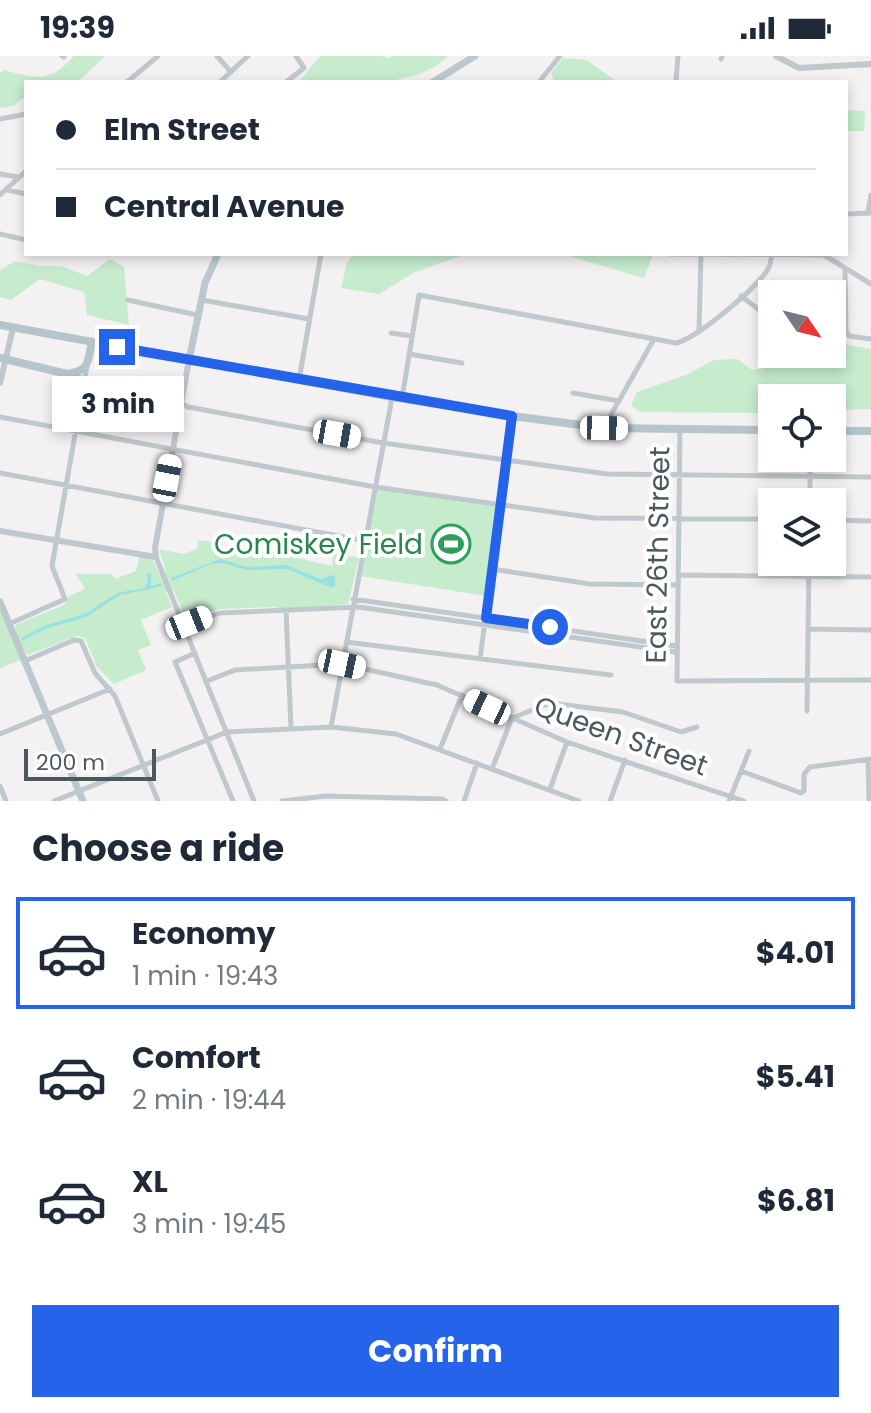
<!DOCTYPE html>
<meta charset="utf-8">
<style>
:root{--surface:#fff;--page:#f6f6f7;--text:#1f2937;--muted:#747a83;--line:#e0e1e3;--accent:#2563eb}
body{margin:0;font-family:Poppins,sans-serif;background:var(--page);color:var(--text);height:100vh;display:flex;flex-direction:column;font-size:30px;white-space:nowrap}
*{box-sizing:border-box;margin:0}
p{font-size:26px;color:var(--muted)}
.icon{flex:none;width:44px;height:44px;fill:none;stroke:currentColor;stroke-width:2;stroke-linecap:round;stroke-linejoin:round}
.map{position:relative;height:745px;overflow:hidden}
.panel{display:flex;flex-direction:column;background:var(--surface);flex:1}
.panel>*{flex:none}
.guide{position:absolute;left:24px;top:24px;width:824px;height:176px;border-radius:0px;box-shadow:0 4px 12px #0003;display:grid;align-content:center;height:176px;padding:0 32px;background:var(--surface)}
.needle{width:52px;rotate:125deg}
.fabs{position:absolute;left:758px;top:224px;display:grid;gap:16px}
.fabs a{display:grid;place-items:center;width:88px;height:88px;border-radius:0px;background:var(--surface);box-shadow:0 4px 12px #0003;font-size:40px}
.scale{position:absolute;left:24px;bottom:20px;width:132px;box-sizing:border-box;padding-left:8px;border:4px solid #4b585d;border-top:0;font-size:22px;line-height:28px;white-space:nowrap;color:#4b585d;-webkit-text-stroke:6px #fff;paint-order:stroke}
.end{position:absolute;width:36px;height:36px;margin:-18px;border:10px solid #2563eb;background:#fff;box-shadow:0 0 0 4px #fff}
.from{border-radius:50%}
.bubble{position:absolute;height:56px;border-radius:0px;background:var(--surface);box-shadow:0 4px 12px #0003;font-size:26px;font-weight:700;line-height:56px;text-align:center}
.car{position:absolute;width:24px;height:48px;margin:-24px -12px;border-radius:10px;box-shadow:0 0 6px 2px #0007;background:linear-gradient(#fff 24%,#345 0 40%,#fff 0 76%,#345 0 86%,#fff 0)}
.guide b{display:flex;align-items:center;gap:28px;height:76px;font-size:30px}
.guide b+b{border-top:2px solid var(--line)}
.guide i{width:20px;height:20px;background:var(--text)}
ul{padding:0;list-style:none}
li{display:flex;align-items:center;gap:24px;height:112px;margin:0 16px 12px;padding:0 16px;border:4px solid transparent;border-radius:0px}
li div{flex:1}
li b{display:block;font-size:30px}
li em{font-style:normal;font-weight:700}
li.active{border-color:var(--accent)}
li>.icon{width:72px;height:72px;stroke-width:1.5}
h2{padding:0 32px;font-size:36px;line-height:96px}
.primary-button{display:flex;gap:16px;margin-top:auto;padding:16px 32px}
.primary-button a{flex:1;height:92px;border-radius:0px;background:var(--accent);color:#fff;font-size:32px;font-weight:700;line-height:92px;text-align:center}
.status{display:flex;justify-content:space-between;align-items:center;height:56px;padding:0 40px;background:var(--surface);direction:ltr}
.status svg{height:22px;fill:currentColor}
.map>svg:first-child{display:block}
</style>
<div class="status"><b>19:39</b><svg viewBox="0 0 49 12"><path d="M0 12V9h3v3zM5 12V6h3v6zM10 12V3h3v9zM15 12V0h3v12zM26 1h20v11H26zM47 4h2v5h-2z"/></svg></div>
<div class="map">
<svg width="871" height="745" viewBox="0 0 871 745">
<rect width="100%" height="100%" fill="#f3f1f2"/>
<path fill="#c6ebcd" d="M 74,0 L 105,0 L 78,26 L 26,26 L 26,40 L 13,50 L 0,52 L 0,17 L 4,14 C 37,23 50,27 74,0 Z
M 320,0 L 381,0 L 389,2 L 393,0 L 448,0 C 416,34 343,26 299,26 Z
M 563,2 L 586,4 L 618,26 L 554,26 L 551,17 Z
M 846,54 L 865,55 L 864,75 L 846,75 Z
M 354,198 L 466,198 L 413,217 L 379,238 L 341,232 L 347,207 Z
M 562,198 L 653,198 L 644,222 Z
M 110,203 L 124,211 L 129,269 L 87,259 L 84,236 L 40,223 L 11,244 L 0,241 L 0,214 L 15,205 L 39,210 L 61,210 L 87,220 Z
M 832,286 L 871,293 L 871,353 L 832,354 L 832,342 L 772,342 L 772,357 L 768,357 L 640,356 L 631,350 L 637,336 L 686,319 L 714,304 L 737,303 L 752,314 L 763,312 L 786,298 L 832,298 Z
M 378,431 L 500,449 L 486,540 L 360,520 Z
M 336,483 L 345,484 L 342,499 L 359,502 L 348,548 C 332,549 285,555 274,551 L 220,553 L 186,564 L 173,533 L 166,536 L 172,551 L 141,564 L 151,589 L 138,594 L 146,614 L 114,628 L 97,611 L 85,582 L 77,580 L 27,599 L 23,592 L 21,604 L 0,612 L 0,556 L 16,576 L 15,569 L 64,549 L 69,540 L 85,533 L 76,518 L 112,518 L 115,523 L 136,515 L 140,500 L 153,504 L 160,519 L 166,516 L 159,493 L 183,498 L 197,493 L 198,484 L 218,487 L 223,492 L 268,495 L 332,510 Z"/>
<path fill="#98e1e3" d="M 220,503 L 247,511 L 286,509 L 320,523 L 333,519 L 335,520 L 335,527 L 338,527 L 332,532 L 287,513 L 247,514 L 223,507 L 211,508 L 172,525 L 171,522 Z
M 151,517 L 151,530 L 161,527 L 162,530 L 120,539 L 86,561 L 45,573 L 22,585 L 21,582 L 44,570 L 85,558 L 117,537 L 145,532 L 148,525 L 147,518 Z"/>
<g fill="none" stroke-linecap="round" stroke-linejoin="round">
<path stroke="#bfc8cc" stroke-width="5" d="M 62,0 L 64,1
M 217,0 L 231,16
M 721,3 L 722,0
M 676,25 L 678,0
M 127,26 L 158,0
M 220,26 L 248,0
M 286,26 L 304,12 L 296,0
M 539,26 L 560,0
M 0,63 L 26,58
M 0,118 L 18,121
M 7,134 L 26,138
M 0,139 L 26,115
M 868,156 L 871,139
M 846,158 L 871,157
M 0,178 L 26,184
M 670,198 L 824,199 L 871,228
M 845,212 L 846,275 L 849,280 L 871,283
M 741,240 L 762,256 L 765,287 L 761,290
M 128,244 L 197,259
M 202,244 L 309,263
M 699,275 L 701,198
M 391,277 L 412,280
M 409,298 L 462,307
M 68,319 L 174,343 L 188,351 L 383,387 L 607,418 L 871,421
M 299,324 L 321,198
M 573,337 L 619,345
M 402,342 L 419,239 L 676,287 C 695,284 761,229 769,211 C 771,207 771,202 772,198
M 0,361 L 375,431 L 595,462 L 772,463
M 604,371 L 654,283
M 680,374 L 677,625 L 871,624
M 0,417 L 365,485
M 810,446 L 810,402
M 832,464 L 871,465
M 156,501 L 254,745
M 492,513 L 590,528 L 678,529
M 678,519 L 871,521
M 353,543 L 676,590
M 286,554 L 291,672
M 9,568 L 65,543 L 52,510 L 87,310
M 184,569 L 220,557 L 358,551 L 676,596
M 809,573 L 871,574
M 346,586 L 611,619
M 195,597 L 175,606 L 233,745
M 480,603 L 512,361
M 25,605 L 74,584 L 81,585 L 95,617 L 115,640 L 158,745
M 207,625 L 235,614 L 342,608 L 437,629 L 567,686 L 744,745
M 807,655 L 809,506
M 331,671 L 392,342
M 0,678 L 110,633
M 440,693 L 462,639
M 868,703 L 869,745
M 492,713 L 512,662 L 550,647 L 623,656 L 681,676 L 697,671
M 741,715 L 801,737 L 804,735 L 804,718 L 810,711 L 871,703
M 0,730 L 6,745
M 550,733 L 567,686
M 54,745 L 227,676 L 331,671 L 396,678 L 579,745
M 282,745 L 326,740 L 442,743 L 446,745
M 464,745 L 477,707
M 610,745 L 625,704
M 729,745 L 749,695"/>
<path stroke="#bfc8cc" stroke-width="6" d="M 776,0 L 799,12 L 871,8
M 0,327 L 13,272
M 0,475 L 156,501 L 155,492 L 189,304"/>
<path stroke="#bcc8cd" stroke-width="7" d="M 433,26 L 475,0
M 189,304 L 205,227 L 218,198
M 0,546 L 83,745"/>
<path stroke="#b4c5cc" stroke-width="8" d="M 0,269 L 392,341 L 512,360 L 604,372 L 772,374
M 0,302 L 67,318 C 90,314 87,308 92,286
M 832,375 L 871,375"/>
</g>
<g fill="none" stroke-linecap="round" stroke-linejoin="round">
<path stroke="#2563eb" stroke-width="10" d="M 117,291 L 512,360 L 486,562 L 550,571"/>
</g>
<defs>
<symbol id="stadium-ring" viewBox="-11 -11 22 22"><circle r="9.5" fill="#fff" stroke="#2e9e5b" stroke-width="1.5"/><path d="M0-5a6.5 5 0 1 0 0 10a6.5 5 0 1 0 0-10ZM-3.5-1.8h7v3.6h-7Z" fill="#2e9e5b"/></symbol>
</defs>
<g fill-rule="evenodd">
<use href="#stadium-ring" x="429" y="466" width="44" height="44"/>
</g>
<g text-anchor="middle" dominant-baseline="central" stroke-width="8" stroke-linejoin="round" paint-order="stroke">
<g font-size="28" fill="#27864d" stroke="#fff" text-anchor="end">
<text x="423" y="488">Comiskey Field</text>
</g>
<g font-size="28" fill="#4b585d" stroke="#fff">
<text transform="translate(658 499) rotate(-89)">East 26th Street</text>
<text transform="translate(621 680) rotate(20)">Queen Street</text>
</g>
</g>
</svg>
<div class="fabs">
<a><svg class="needle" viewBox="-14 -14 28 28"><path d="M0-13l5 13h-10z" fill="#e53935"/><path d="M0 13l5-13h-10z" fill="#747a83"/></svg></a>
<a><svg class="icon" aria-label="locate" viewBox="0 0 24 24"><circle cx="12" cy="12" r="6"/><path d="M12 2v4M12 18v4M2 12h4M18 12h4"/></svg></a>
<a><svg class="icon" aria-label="layers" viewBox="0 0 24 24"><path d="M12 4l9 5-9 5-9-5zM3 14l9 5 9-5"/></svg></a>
</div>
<div class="scale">200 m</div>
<i class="end from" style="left:550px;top:571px"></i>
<i class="end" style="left:117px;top:291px"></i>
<div class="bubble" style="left:52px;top:320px;width:132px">3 min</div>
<i class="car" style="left:604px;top:372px;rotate:91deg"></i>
<i class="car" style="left:337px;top:378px;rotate:100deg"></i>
<i class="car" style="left:167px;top:422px;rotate:11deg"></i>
<i class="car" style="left:189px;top:567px;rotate:68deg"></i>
<i class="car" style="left:342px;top:608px;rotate:102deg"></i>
<i class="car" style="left:487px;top:651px;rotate:295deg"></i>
<div class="guide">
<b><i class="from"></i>Elm Street</b>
<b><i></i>Central Avenue</b>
</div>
</div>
<section class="panel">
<h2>Choose a ride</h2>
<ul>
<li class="active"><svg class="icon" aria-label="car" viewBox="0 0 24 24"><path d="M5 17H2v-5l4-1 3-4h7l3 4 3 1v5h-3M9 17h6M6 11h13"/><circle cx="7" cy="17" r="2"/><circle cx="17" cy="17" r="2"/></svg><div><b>Economy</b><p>1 min · 19:43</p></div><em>$4.01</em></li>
<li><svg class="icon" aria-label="car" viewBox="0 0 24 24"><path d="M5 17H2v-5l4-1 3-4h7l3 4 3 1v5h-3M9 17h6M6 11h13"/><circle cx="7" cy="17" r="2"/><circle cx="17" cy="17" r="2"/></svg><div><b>Comfort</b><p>2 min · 19:44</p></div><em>$5.41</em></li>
<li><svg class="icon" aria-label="car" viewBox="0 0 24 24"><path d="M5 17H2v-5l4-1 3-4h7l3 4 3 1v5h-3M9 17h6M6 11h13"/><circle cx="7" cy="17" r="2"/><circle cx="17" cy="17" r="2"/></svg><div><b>XL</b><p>3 min · 19:45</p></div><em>$6.81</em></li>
</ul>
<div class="primary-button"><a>Confirm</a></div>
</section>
